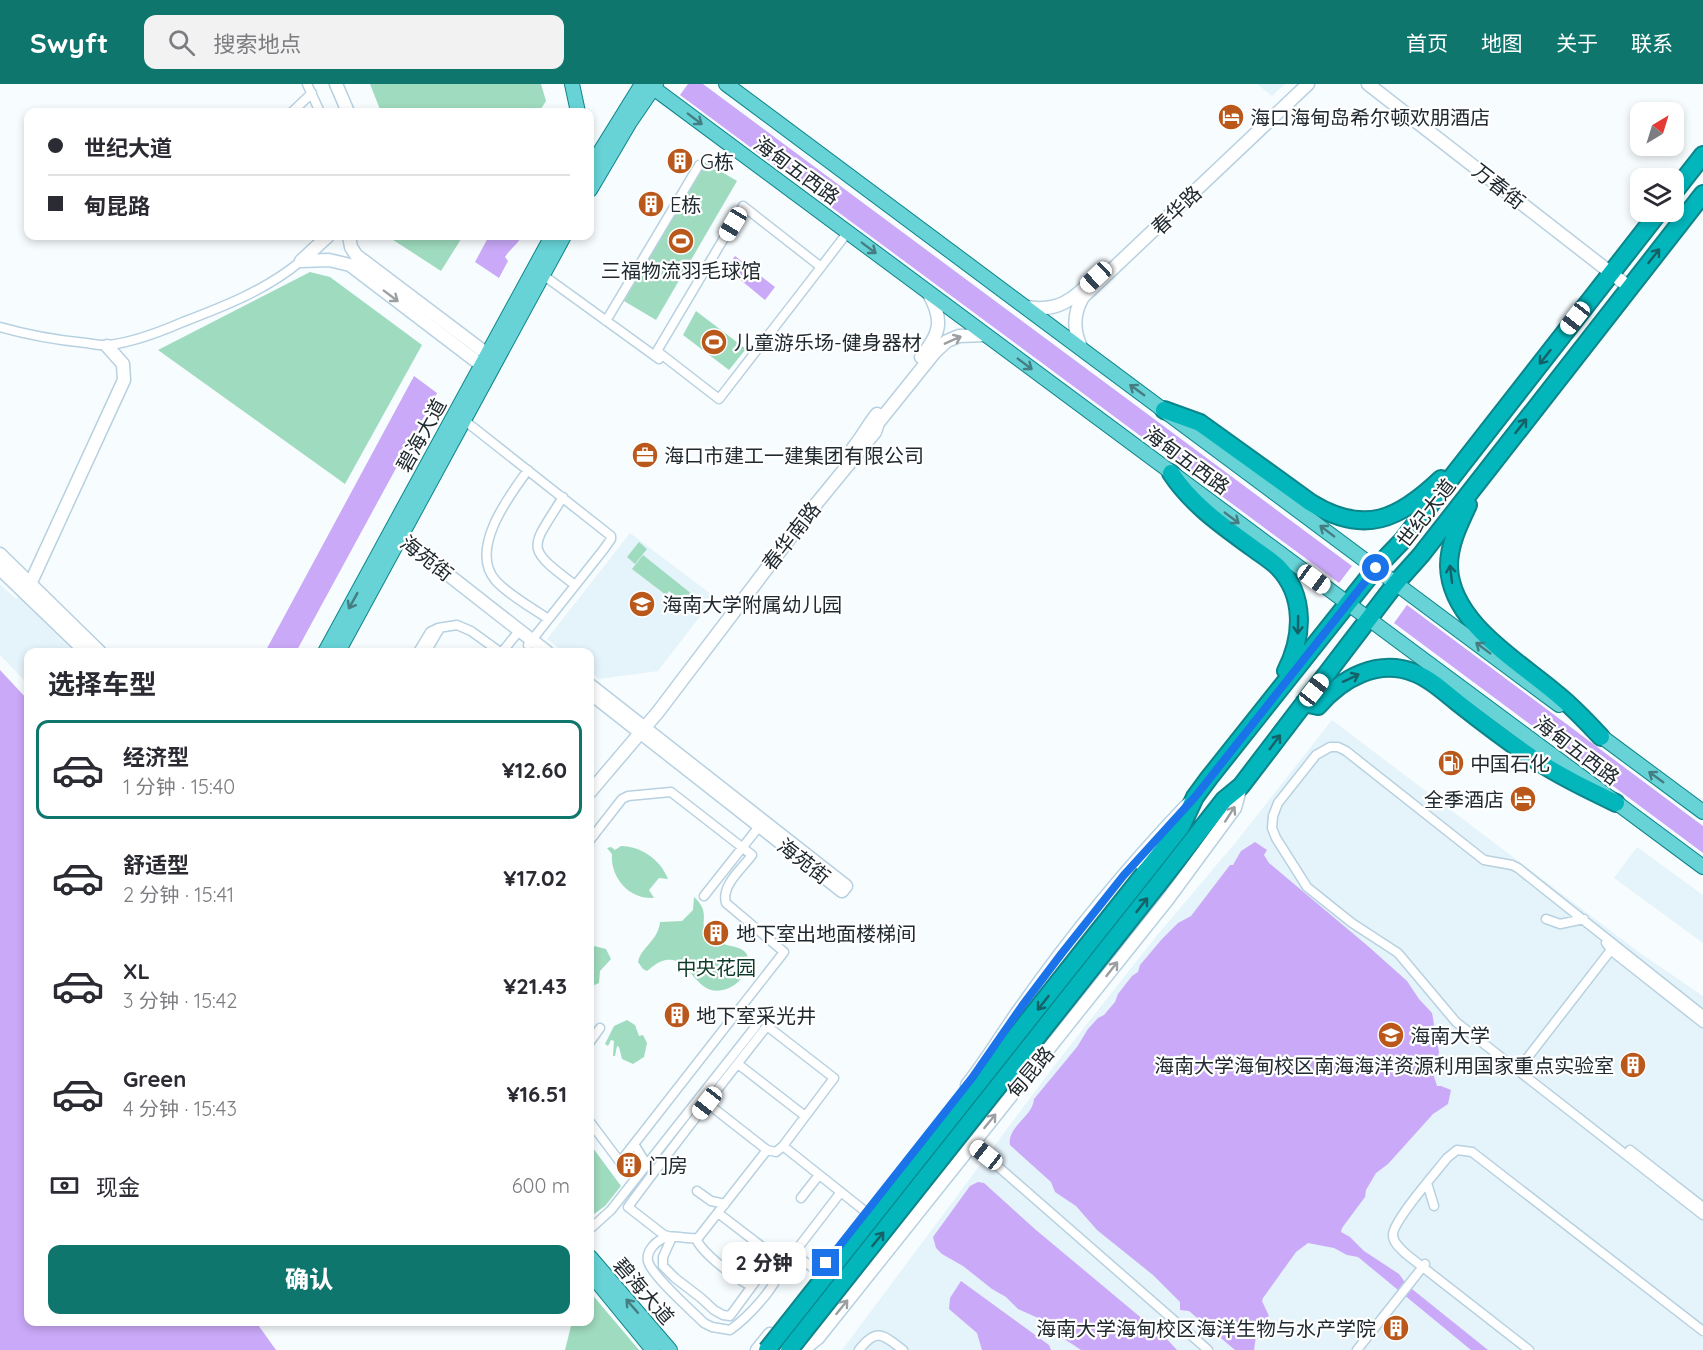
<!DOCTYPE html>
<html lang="zh">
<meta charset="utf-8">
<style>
:root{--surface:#fff;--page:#f2f2f3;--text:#2b2b33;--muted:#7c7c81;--line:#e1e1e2;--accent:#0f766e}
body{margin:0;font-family:Quicksand,"Noto Sans SC",sans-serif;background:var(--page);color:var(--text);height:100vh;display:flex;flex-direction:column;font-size:22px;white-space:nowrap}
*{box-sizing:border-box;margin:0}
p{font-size:20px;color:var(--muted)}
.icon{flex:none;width:33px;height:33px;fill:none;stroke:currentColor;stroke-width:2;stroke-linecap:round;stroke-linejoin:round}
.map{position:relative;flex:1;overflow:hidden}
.side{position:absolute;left:24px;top:564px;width:570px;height:678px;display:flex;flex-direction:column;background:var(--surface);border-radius:12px;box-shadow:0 3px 9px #0003}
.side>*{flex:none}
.hud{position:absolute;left:24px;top:24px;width:570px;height:132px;border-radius:12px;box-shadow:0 3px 9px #0003;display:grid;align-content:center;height:132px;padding:0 24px;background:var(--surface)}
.needle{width:39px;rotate:38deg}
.fabs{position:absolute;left:1630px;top:18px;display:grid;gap:12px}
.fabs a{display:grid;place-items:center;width:54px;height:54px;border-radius:12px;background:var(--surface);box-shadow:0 3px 9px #0003;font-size:30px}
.end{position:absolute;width:27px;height:27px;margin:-14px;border:8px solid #1a73e8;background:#fff;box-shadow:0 0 0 3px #fff}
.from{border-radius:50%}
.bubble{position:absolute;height:42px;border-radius:12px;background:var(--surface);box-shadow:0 3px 9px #0003;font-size:20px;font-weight:800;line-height:42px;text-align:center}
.car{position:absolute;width:18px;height:36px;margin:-18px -9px;border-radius:8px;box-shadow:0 0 4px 2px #0007;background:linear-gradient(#fff 24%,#345 0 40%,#fff 0 76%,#345 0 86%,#fff 0)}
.hud b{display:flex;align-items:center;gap:21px;height:57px;font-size:22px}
.hud b+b{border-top:2px solid var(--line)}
.hud i{width:15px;height:15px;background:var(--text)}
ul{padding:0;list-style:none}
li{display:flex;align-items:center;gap:18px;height:99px;margin:0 12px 9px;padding:0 12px;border:3px solid transparent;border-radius:12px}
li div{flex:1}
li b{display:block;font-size:22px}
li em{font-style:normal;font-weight:800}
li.current{border-color:var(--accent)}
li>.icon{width:54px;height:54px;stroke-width:1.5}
h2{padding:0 24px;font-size:27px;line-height:72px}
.pay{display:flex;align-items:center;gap:15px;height:66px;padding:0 24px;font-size:22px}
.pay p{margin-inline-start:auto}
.cta{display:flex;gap:12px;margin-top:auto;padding:12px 24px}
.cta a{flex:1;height:69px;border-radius:12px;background:var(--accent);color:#fff;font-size:24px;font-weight:800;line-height:69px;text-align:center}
header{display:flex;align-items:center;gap:36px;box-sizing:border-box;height:84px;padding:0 30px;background:var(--accent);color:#fff}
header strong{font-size:28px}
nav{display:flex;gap:33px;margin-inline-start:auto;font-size:21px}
.search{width:420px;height:54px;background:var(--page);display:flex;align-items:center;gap:15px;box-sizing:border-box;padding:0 21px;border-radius:12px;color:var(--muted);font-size:22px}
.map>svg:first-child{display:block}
</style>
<header>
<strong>Swyft</strong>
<div class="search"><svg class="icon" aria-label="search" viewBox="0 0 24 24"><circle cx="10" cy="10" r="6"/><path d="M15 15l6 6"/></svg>搜索地点</div>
<nav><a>首页</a><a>地图</a><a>关于</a><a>联系</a></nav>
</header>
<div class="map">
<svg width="1703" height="1266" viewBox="0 0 1703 1266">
<rect width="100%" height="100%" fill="#f7fcff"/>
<path fill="#e5f3fa" d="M 1257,0 L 1285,0 L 1272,12 Z
M 630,449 L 715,513 L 658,587 L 599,595 L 590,587 L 590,568 L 564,568 L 547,555 Z
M 0,500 L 16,515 L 18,513 L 74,568 L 28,568 L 28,600 L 0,571 Z
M 1332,636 L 1640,869 L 1703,912 L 1703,1266 L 842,1266 L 1054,982 L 1154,855 L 1236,758 Z
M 1637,763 L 1703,811 L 1703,859 L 1614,794 Z"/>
<path fill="#9fdbbe" d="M 370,0 L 541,0 L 546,17 L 539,28 L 381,28 Z
M 705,78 L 737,97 L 656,236 L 624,217 Z
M 387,152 L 463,152 L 441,187 Z
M 310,188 L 330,193 L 422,261 L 345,400 L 158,266 Z
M 696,227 L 746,265 L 729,286 L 683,251 Z
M 639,458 L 647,465 L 635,480 L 627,473 Z
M 643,471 L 698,515 L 691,524 L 669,507 L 666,511 L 632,485 Z
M 621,762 C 641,762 661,776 668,795 L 659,794 L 649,806 L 654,814 C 629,816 610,793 612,770 L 607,764 L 611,763 L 615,766 Z
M 694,813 C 712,829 698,838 707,851 C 718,868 760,854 745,888 C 742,895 736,901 729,904 C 694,919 692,867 662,877 C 656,879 651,884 647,887 L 643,885 L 638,878 C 641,863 658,857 660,838 L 682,837 L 693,826 Z
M 590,861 L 606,865 L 611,875 L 600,887 L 599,899 L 590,903 Z
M 627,936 L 635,941 L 639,952 L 643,951 L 647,959 L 644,973 L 633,980 L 622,975 L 619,963 L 617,962 L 615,972 L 613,972 L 614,957 L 611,956 L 608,962 L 605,960 L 614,942 Z
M 590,1060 L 621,1102 L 605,1122 L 590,1133 Z
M 590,1208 L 639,1266 L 565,1266 L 572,1238 L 590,1238 Z"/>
<path fill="#caa9f8" d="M 688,0 L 703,0 L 1352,482 L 1339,499 L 680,11 Z
M 489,152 L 522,152 C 517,161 511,164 505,173 L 508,177 L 499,194 L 475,178 Z
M 735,172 L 775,203 L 765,216 L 726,184 Z
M 414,292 L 437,309 L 296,568 L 265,568 Z
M 1407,521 L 1703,742 L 1703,769 L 1394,539 Z
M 0,586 L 28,616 L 28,1238 L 256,1238 L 276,1266 L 0,1266 Z
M 1255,758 L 1267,766 L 1264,771 L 1269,779 L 1369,863 L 1407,897 L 1419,915 L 1432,929 L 1439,968 L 1438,973 L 1431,983 L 1437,1002 L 1441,1002 L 1451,1006 L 1448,1020 L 1433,1030 L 1388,1080 L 1376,1089 L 1366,1106 L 1365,1113 L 1342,1144 L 1341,1148 L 1350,1153 L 1364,1167 L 1399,1190 L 1407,1201 L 1488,1266 L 1471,1266 L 1358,1173 L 1347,1171 L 1334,1164 L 1308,1159 L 1296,1168 L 1263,1214 L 1262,1217 L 1269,1232 C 1257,1238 1256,1254 1254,1266 L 1235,1266 L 1189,1227 L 1180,1226 L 1180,1218 L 1153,1191 L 1097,1146 L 1076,1122 L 1055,1108 L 1051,1098 L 1010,1061 C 1007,1042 1033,1033 1034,1015 L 1077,963 L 1088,945 L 1098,934 L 1104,931 L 1115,918 L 1118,910 L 1132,892 L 1138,888 L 1140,881 L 1162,855 L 1178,839 L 1191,832 L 1230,781 L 1233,781 L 1241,767 Z
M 978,1098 L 984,1099 L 1036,1146 L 1145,1237 L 1147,1241 L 1155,1246 L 1165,1239 L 1167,1240 L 1168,1241 L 1163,1251 L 1177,1266 L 1081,1266 L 1042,1240 L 1038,1234 L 1018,1225 L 1006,1213 L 992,1205 L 963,1182 L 942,1170 L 936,1164 L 933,1153 L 970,1102 Z
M 961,1197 L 1049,1261 L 1051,1266 L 982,1266 L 977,1249 L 949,1225 L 950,1214 Z"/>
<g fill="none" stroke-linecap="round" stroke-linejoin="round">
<defs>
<path id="street" d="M 307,0 L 320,28
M 292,28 L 312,9
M 821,183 L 743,122 L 657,267 L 719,315 L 818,187 L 821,183 L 844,153 L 848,148
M 543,191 L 659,275
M 606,237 L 699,81
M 0,243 C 28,251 57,256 86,259 C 93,260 101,262 109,261 C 134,258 160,248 183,238 C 225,222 266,206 301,177
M 464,336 L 611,452 L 611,455 L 604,465 L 528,561
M 528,386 C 509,412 468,466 496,497 C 510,512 531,523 548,535
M 563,413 C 531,465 523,462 575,501
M 418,568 L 430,548 L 438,544 L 457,541 L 471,547 L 500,568
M 426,568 L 440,544
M 502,568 L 519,547
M 590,756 L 622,715 L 628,712 L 671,708 L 752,771 C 742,785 721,801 726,819 L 784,868 L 620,1078 L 590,1038
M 704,812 L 761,740
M 1546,835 L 1560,840 L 1584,835
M 1606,859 L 1613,868 L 1703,939
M 1703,931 L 1518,784 L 1512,781 L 1484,776 L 1346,667 L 1338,663 L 1330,663 L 1316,671 L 1278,719 L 1273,732 L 1272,744 L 1276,754 L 1307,803 L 1352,839 L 1398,869 L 1456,938 L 1703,1131
M 590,958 L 600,944
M 738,980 L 805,1032
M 1518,986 L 1614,862
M 707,1019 L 767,1066 L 776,1068 L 783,1062 L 834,994 L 767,942 C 720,1002 673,1062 628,1123 L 664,1151 L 672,1153 L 663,1173 L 663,1182 L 675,1194 L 701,1214 L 714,1226 L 723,1231 L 730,1232 L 774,1172
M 971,1059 L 1208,1266
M 634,1060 L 647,1081
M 783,1062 L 866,1128
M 1630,1066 L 1703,1123
M 1427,1099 L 1434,1122
M 697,1107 L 711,1117 L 725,1120
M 801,1114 L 819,1091
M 718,1129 L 778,1175 L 781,1183 C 777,1203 747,1234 730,1246 L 712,1243 L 704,1239 C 692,1227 651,1191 648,1177 C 646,1168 654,1159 662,1155 C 674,1149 686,1156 698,1154 L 767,1066
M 590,1145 L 611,1126 L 756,942
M 696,1155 C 704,1171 735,1194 751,1202
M 819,1189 L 794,1169 L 841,1108
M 859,1266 C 877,1243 883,1251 903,1266
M 1357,1266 L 1425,1180
M 1529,1266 L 1406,1170 C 1401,1165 1393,1159 1393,1151 C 1392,1138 1437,1087 1447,1074 L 1457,1066 L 1472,1068 L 1703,1247"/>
<path id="secondary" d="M 336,0 L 348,28
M 1368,0 L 1629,203
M 349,152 L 351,163 L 356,171 L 495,276
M 301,177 L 329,176 L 350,181 L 489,287
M 301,177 L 328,152
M 1026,223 C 1051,227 1067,221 1085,203
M 1082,265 C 1073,248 1073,229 1083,213 L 1308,0
M 921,273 C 940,250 944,237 929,210
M 853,364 C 862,353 868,341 877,330
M 395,449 L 547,568
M 0,470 L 100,568
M 0,485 L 86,568
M 26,509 L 124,296 L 123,280 L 107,262
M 590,601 L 846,802 L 842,807 L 590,609
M 590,708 L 658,628 L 812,425 L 875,348 L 878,339 L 935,268 L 947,257 L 959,252 L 986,251
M 967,1001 C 987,976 1003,948 1022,922 C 1072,851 1128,783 1188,720
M 757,1266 L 770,1250
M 803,1266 L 818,1254 L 1168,815 L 1235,724 L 1241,702"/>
<path id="primary" d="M 572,0 L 578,28
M 648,0 L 1703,783
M 726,0 L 1559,621
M 590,84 L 642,0
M 590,106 L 630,38 L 656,0
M 325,568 L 552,152
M 338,568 L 564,152
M 1594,647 L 1703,728
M 590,1173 L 670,1266
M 590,1189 L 653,1266"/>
<path id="highway" d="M 1674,108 L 1703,71
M 1164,326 L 1200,339 L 1311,419 C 1365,452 1399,435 1441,395
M 1171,389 C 1192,421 1223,442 1253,464 C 1261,470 1271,476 1278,483 C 1306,512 1303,554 1286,587
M 1468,421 C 1459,440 1449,460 1449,482 C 1450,539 1520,578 1558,611 C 1574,624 1587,638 1601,653
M 1304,619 L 1318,622 C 1342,594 1378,574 1415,589 C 1431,595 1444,608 1457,618 C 1481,637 1506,656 1531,673 C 1558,691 1587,705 1616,719
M 1144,790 L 1181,743 L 1195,713 L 1209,694 L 1376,484 L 1402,457 L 1659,128
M 1158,800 L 1224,716 L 1241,702 L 1396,499 L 1421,471 L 1703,110"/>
</defs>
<use href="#street" stroke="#b7d1e0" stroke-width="11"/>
<use href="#secondary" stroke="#b7d1e0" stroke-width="15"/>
<use href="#primary" stroke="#0c858a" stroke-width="16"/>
<use href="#highway" stroke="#0c858a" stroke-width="20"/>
<use href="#street" stroke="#fff" stroke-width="8"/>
<use href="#secondary" stroke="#fff" stroke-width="12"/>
<use href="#primary" stroke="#67d3d6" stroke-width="14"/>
<use href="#highway" stroke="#02b6bb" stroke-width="16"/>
<defs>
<path id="highway-bridge" d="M 767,1266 L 1144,790
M 789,1266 L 1158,800"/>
</defs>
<use href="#highway-bridge" stroke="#0c858a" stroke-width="20" stroke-linecap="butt"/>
<use href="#highway-bridge" stroke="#02b6bb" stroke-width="16"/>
</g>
<defs><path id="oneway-shaft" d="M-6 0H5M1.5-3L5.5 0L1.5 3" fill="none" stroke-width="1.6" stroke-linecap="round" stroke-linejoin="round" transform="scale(1.5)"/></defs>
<g stroke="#447e83">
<use href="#oneway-shaft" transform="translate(695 35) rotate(37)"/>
<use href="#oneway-shaft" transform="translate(869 164) rotate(37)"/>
<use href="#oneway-shaft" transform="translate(1025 280) rotate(37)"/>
<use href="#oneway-shaft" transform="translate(1137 306) rotate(-144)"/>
<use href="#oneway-shaft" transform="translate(1232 434) rotate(37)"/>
<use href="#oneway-shaft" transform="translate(1327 447) rotate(-143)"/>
<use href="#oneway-shaft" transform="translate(353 517) rotate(119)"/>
<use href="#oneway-shaft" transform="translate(1483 564) rotate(-143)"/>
<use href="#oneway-shaft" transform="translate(1656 693) rotate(-144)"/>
<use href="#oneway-shaft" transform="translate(632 1222) rotate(-131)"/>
</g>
<g stroke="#146268">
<use href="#oneway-shaft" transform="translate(1654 172) rotate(-52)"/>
<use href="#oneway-shaft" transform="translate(1545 273) rotate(128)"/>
<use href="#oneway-shaft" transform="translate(1521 342) rotate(-52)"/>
<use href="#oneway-shaft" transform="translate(1451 490) rotate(-97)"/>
<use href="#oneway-shaft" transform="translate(1298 541) rotate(91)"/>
<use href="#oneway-shaft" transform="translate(1351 594) rotate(-25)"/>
<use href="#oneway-shaft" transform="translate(1275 658) rotate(-53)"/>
<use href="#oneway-shaft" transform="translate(1142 821) rotate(-52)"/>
<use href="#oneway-shaft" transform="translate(1043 919) rotate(128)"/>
<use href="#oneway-shaft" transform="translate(878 1155) rotate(-51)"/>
</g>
<g stroke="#9b9fa2">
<use href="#oneway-shaft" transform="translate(391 212) rotate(37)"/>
<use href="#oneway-shaft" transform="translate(953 256) rotate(-24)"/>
<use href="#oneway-shaft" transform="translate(1230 730) rotate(-57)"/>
<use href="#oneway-shaft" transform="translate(1112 885) rotate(-52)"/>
<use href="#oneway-shaft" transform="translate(990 1037) rotate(-51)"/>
<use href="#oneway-shaft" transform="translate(842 1223) rotate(-51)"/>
</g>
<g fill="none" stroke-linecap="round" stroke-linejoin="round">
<path stroke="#1a73e8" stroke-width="8" d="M 826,1179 L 972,994 L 1022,922 L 1062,869 L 1124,791 L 1195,713 L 1376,484"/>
</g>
<defs>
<symbol id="hotel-disc" viewBox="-11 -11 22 22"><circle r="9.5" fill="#b9581a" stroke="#fff"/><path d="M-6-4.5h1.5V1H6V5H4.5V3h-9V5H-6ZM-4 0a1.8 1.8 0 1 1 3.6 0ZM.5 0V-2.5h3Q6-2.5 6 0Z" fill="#fff"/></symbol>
<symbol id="building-disc" viewBox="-11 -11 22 22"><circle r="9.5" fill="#b9581a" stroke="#fff"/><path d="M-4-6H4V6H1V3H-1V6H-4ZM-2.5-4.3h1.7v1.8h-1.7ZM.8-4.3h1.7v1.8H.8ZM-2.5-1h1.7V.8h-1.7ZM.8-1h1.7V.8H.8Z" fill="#fff"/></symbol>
<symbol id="stadium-disc" viewBox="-11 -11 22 22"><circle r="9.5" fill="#b9581a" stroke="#fff"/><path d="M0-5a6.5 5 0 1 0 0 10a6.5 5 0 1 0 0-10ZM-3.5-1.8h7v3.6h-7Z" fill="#fff"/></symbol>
<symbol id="office-disc" viewBox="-11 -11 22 22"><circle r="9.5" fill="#b9581a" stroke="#fff"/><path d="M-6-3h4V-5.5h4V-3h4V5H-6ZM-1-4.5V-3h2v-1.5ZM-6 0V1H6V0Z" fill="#fff"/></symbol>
<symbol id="school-disc" viewBox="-11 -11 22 22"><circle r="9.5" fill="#b9581a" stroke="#fff"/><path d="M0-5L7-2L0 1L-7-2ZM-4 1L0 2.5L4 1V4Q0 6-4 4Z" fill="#fff"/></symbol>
<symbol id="fuel-disc" viewBox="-11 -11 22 22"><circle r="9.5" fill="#b9581a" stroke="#fff"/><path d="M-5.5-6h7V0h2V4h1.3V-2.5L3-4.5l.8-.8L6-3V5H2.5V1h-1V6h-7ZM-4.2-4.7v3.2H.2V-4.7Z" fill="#fff"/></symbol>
<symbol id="university-disc" viewBox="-11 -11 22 22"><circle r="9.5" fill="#b9581a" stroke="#fff"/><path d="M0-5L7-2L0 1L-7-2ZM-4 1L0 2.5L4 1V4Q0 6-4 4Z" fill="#fff"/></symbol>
</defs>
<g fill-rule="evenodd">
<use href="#hotel-disc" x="1216" y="18" width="30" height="30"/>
<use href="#building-disc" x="665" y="62" width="30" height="30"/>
<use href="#building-disc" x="636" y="105" width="30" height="30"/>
<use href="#stadium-disc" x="666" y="142" width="30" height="30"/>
<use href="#stadium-disc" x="699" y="243" width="30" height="30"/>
<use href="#office-disc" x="630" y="356" width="30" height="30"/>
<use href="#school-disc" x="627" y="505" width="30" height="30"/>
<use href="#fuel-disc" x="1436" y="664" width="30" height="30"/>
<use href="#hotel-disc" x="1508" y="700" width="30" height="30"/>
<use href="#building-disc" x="701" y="834" width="30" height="30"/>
<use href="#building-disc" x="662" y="916" width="30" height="30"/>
<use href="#university-disc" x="1376" y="936" width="30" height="30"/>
<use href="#building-disc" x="1618" y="966" width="30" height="30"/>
<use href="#building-disc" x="614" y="1066" width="30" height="30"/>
<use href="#building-disc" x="1381" y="1229" width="30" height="30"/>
</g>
<g text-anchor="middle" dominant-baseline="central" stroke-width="4.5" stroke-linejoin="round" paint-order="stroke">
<g font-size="20" fill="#202a30" stroke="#fff" text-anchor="start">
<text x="1250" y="33">海口海甸岛希尔顿欢朋酒店</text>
<text x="700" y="77">G栋</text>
<text x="670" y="120">E栋</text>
<text x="681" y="186" text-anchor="middle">三福物流羽毛球馆</text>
<text x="734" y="258">儿童游乐场-健身器材</text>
<text x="664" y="371">海口市建工一建集团有限公司</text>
<text x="662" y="520">海南大学附属幼儿园</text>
<text x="1470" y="679">中国石化</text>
<text x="1504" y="715" text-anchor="end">全季酒店</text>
<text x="736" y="849">地下室出地面楼梯间</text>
<text x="696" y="931">地下室采光井</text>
<text x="1410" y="951">海南大学</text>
<text x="1614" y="981" text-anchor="end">海南大学海甸校区南海海洋资源利用国家重点实验室</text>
<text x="648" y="1081">门房</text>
<text x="1376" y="1244" text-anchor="end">海南大学海甸校区海洋生物与水产学院</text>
</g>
<g font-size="20" fill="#202a30" stroke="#fff">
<text transform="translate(797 86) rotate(36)">海甸五西路</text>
<text transform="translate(1499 102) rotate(38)">万春街</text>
<text transform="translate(1176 126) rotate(-44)">春华路</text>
<text transform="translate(421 351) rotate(-61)">碧海大道</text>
<text transform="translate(1187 376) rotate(36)">海甸五西路</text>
<text transform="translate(1426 429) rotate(-52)">世纪大道</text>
<text transform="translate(791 452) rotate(-52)">春华南路</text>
<text transform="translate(427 474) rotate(38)">海苑街</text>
<text transform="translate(1577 666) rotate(37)">海甸五西路</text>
<text transform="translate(804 777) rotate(38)">海苑街</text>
<text transform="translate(1030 988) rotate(-50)">甸昆路</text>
<text transform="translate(644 1207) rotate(49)">碧海大道</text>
</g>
<g font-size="20" fill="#0e3b2a" stroke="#fff">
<text x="716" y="883">中央花园</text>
</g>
</g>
</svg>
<div class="fabs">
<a><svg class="needle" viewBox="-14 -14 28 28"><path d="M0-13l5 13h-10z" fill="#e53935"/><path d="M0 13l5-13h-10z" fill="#7c7c81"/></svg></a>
<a><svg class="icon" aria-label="layers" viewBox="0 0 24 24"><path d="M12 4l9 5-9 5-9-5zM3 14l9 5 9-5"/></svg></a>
</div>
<i class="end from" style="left:1376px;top:484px"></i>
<i class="end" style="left:826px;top:1179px"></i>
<div class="bubble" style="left:722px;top:1158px;width:84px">2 分钟</div>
<i class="car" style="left:733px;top:140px;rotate:211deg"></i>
<i class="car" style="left:1096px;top:193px;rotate:227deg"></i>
<i class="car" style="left:1575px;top:234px;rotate:218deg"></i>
<i class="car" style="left:1314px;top:495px;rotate:126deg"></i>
<i class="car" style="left:1314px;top:606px;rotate:38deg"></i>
<i class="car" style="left:707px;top:1019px;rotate:218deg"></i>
<i class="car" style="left:986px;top:1071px;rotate:308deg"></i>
<div class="hud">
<b><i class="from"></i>世纪大道</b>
<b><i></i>甸昆路</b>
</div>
<section class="side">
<h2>选择车型</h2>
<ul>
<li class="current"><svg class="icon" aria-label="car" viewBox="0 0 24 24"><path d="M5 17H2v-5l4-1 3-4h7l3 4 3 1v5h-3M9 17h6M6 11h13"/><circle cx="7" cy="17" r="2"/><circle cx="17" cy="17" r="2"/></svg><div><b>经济型</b><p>1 分钟 · 15:40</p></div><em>¥12.60</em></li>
<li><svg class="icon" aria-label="car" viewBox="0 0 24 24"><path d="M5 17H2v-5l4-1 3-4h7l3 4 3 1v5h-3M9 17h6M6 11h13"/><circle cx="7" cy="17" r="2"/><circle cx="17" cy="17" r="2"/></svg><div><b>舒适型</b><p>2 分钟 · 15:41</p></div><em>¥17.02</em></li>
<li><svg class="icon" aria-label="car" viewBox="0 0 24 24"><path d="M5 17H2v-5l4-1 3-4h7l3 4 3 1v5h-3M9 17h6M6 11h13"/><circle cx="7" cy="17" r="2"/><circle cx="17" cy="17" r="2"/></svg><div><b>XL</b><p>3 分钟 · 15:42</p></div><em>¥21.43</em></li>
<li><svg class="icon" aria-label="car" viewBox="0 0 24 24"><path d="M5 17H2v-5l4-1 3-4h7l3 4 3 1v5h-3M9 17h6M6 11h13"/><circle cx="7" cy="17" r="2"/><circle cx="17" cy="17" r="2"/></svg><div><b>Green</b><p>4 分钟 · 15:43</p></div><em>¥16.51</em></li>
</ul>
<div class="pay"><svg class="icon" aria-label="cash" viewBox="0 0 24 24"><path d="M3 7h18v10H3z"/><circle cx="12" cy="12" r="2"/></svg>现金<p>600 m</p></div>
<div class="cta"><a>确认</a></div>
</section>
</div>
